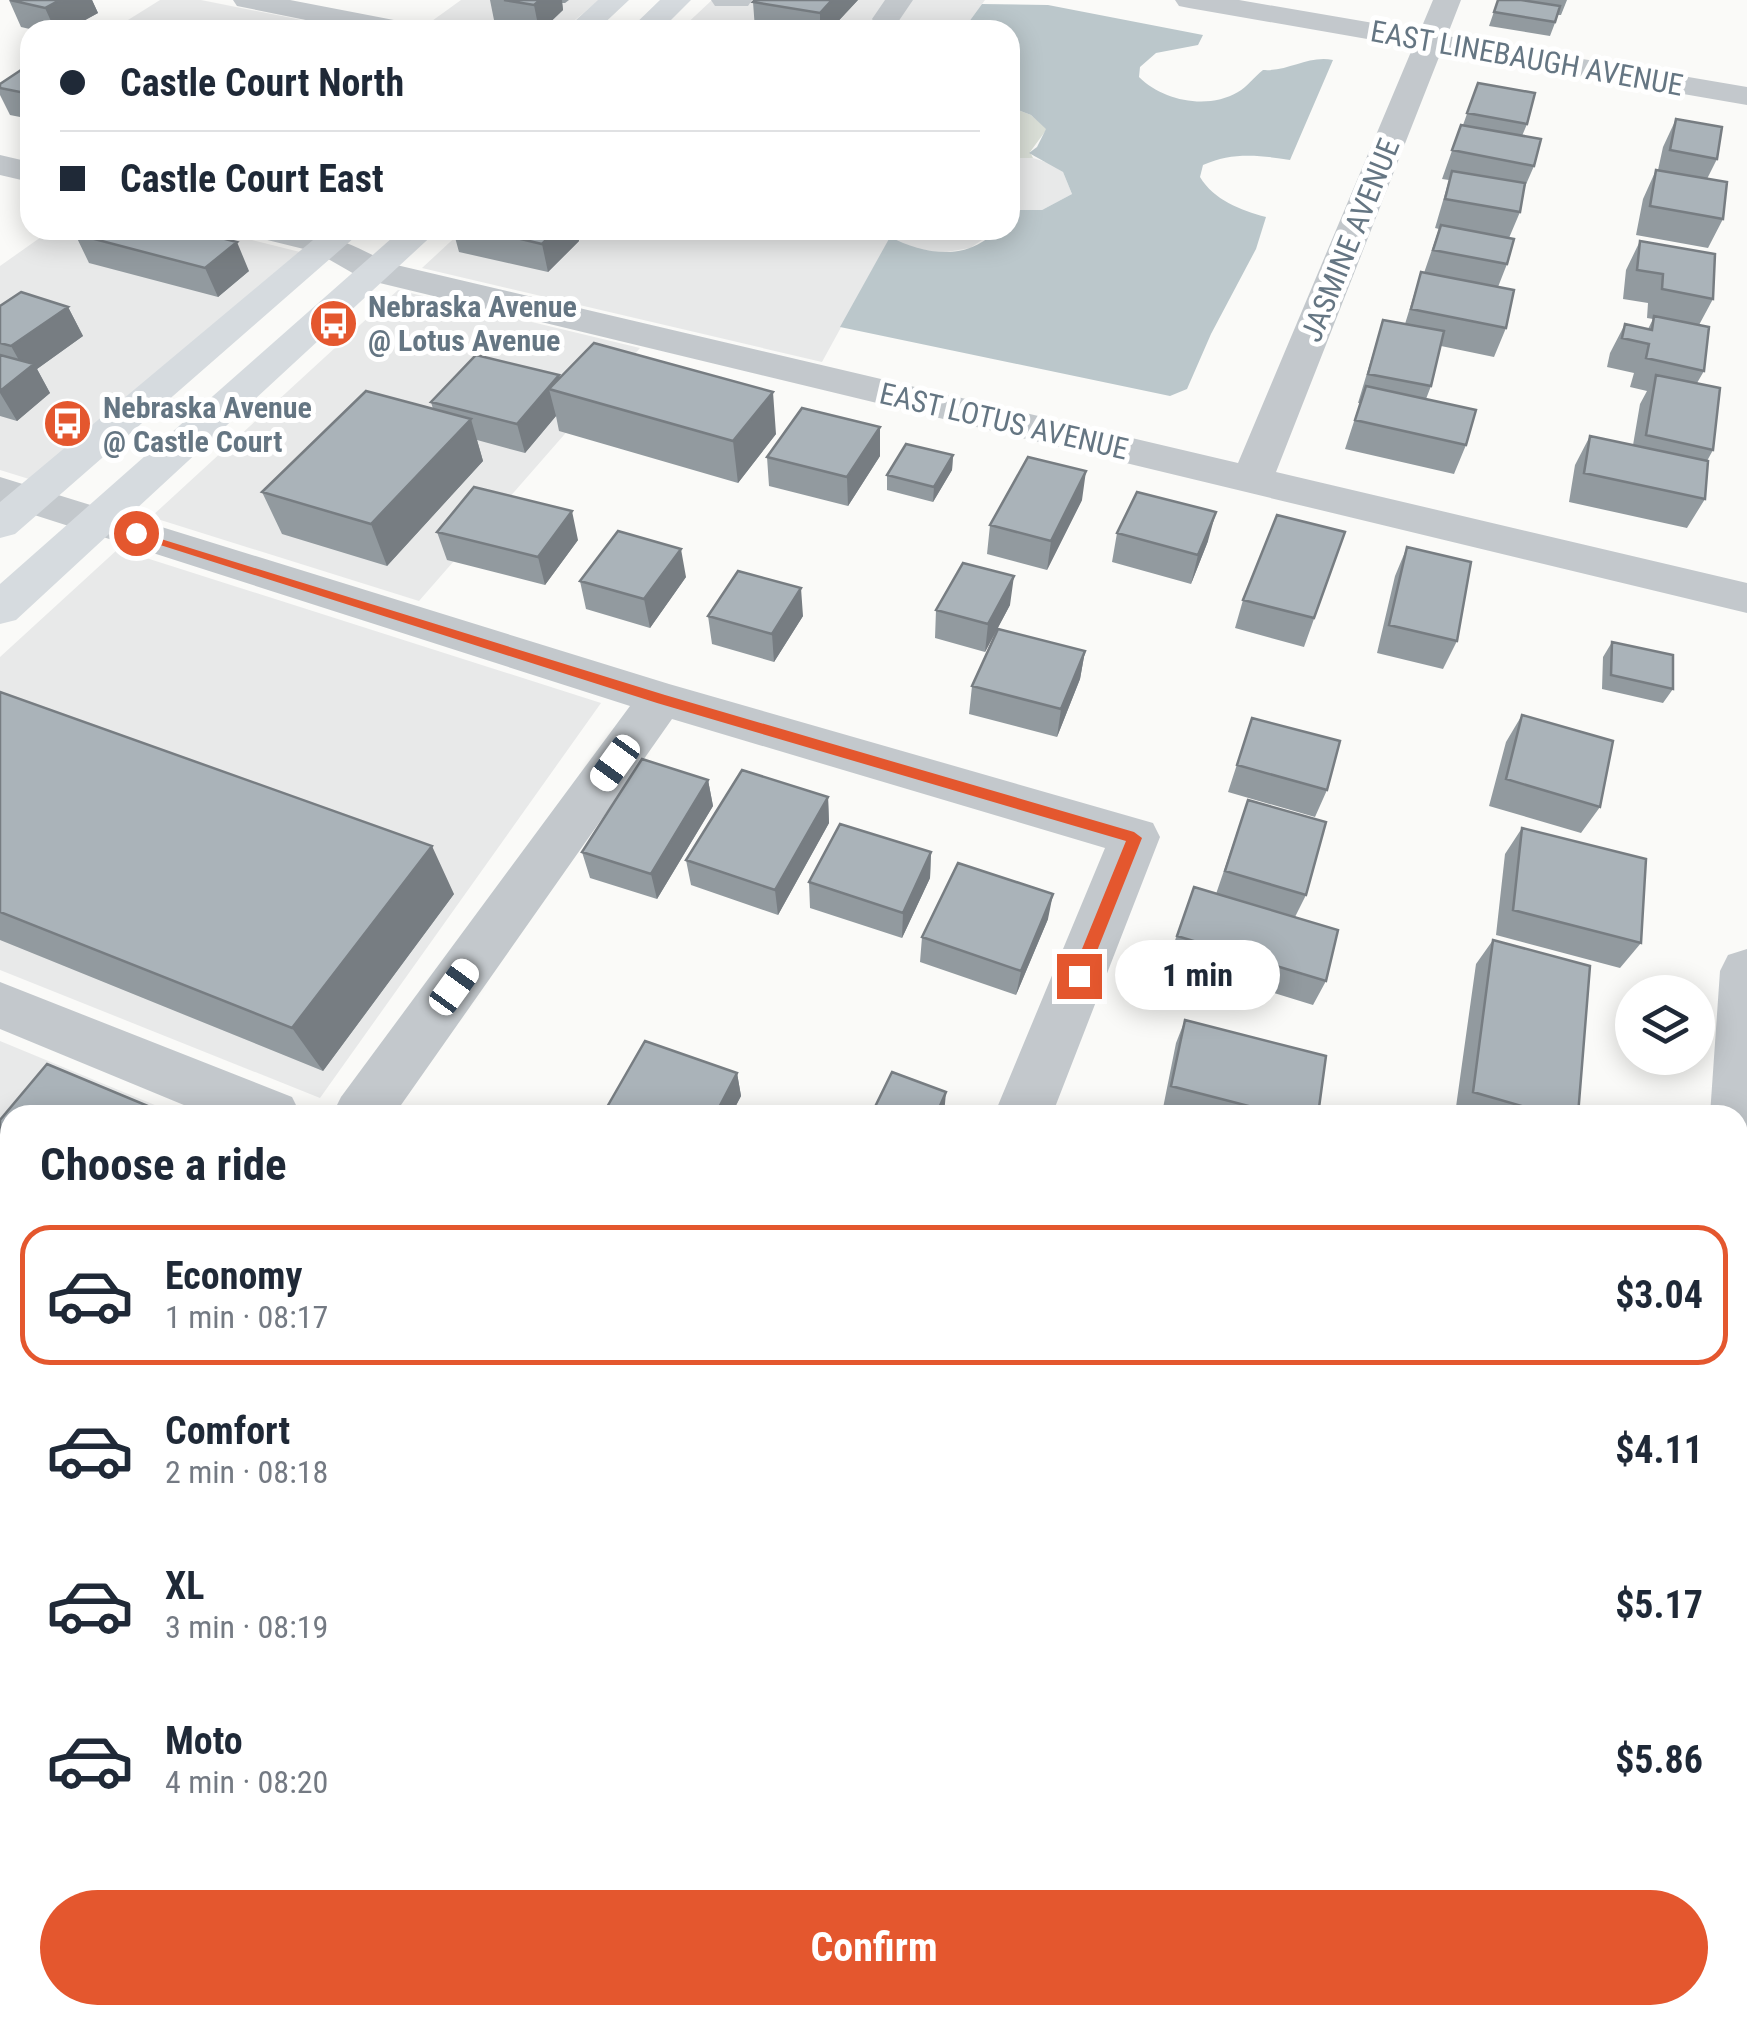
<!DOCTYPE html>
<meta charset="utf-8">
<style>
:root{--surface:#fff;--page:#f2f2f3;--text:#1f2937;--muted:#747a83;--line:#e0e1e3;--accent:#e4572e}
body{margin:0;font-family:"Roboto Condensed",sans-serif;background:var(--page);color:var(--text);height:100vh;display:flex;flex-direction:column;font-size:38px;white-space:nowrap}
*{box-sizing:border-box;margin:0}
p{font-size:32px;color:var(--muted)}
.icon{flex:none;width:55px;height:55px;fill:none;stroke:currentColor;stroke-width:2;stroke-linecap:round;stroke-linejoin:round}
.map{position:relative;flex:1;overflow:hidden}
.drawer{position:absolute;left:0px;top:1105px;width:1748px;height:920px;display:flex;flex-direction:column;background:var(--surface);border-radius:30px 30px 0 0;box-shadow:0 5px 25px #0003}
.drawer>*{flex:none}
.guide{position:absolute;left:20px;top:20px;width:1000px;height:220px;border-radius:30px;box-shadow:0 5px 25px #0003;display:grid;align-content:center;height:220px;padding:0 40px;background:var(--surface)}
.buttons{position:absolute;left:1615px;top:975px;display:grid;gap:20px}
.buttons a{display:grid;place-items:center;width:100px;height:100px;border-radius:50%;background:var(--surface);box-shadow:0 5px 25px #0003;font-size:50px}
.end{position:absolute;width:45px;height:45px;margin:-22px;border:12px solid #e4572e;background:#fff;box-shadow:0 0 0 5px #fff}
.from{border-radius:50%}
.bubble{position:absolute;height:70px;border-radius:35px;background:var(--surface);box-shadow:0 5px 25px #0003;font-size:32px;font-weight:700;line-height:70px;text-align:center}
.car{position:absolute;width:30px;height:60px;margin:-30px -15px;border-radius:12px;box-shadow:0 0 8px 2px #0007;background:linear-gradient(#fff 24%,#345 0 40%,#fff 0 76%,#345 0 86%,#fff 0)}
.guide b{display:flex;align-items:center;gap:35px;height:95px;font-size:38px}
.guide b+b{border-top:2px solid var(--line)}
.guide i{width:25px;height:25px;background:var(--text)}
ul{padding:0;list-style:none}
li{display:flex;align-items:center;gap:30px;height:140px;margin:0 20px 15px;padding:0 20px;border:5px solid transparent;border-radius:30px}
li div{flex:1}
li b{display:block;font-size:38px}
li em{font-style:normal;font-weight:700}
li.on{border-color:var(--accent)}
li>.icon{width:90px;height:90px;stroke-width:1.5}
h2{padding:0 40px;font-size:45px;line-height:120px}
.primary-button{display:flex;gap:20px;margin-top:auto;padding:20px 40px}
.primary-button a{flex:1;height:115px;border-radius:60px;background:var(--accent);color:#fff;font-size:40px;font-weight:700;line-height:115px;text-align:center}
.map>svg:first-child{display:block}
</style>
<div class="map">
<svg width="1747" height="2025" viewBox="0 0 1747 2025">
<rect width="100%" height="100%" fill="#fafaf8"/>
<path fill="#e8e9e9" d="M 160,0 L 201,0 L 352,30 L 112,30 Z
M 461,0 L 599,0 L 563,30 L 445,30 L 425,26 Z
M 712,0 L 985,0 L 963,30 L 680,30 Z
M 1010,158 L 1033,158 L 1049,163 L 1063,172 L 1072,194 L 1042,210 L 1010,210 Z
M 51,230 L 212,230 L 300,252 L 29,479 L 0,470 L 0,266 Z
M 463,230 L 997,230 L 970,248 L 941,253 L 910,247 L 890,238 L 822,362 L 422,268 Z
M 398,290 L 640,348 L 419,601 L 151,517 Z
M 118,549 L 601,703 L 320,1098 L 0,970 L 0,657 Z
M 0,1041 L 179,1115 L 10,1115 L 10,1533 L 0,1547 Z"/>
<path fill="#dadfd7" d="M 1010,107 L 1031,115 L 1047,129 L 1030,152 L 1033,158 L 1010,158 Z"/>
<path fill="#bbc7cb" d="M 982,4 L 1048,5 L 1203,35 L 1198,45 L 1156,53 L 1140,67 L 1139,77 C 1163,101 1208,110 1238,92 C 1247,87 1254,77 1263,70 C 1288,72 1308,55 1333,60 L 1290,160 C 1259,155 1232,152 1203,165 L 1200,177 C 1214,200 1240,210 1266,217 L 1256,249 L 1211,334 L 1187,389 L 1170,396 L 840,327 L 890,237 C 918,251 954,260 982,242 C 994,235 996,230 1010,230 L 1010,210 L 1042,210 L 1072,194 L 1063,172 L 1029,153 L 1037,147 L 1046,129 L 1031,115 L 1010,107 L 1010,30 L 963,30 Z"/>
<g fill="none" stroke-linecap="round" stroke-linejoin="round">
<path fill="#c3c8cc" fill-rule="evenodd" d="M 233,0 L 290,0 L 399,21 L 409,24 L 414,30 L 355,30 L 247,8 L 237,6 Z
M 711,0 L 752,0 L 748,6 L 715,6 Z
M 885,0 L 913,0 L 896,25 L 876,25 L 872,19 Z
M 1175,0 L 1239,0 L 1420,31 L 1433,0 L 1461,0 L 1447,36 L 1747,87 L 1747,105 L 1441,52 L 1276,472 L 1747,583 L 1747,613 L 363,279 L 316,252 L 255,237 L 250,230 C 313,230 332,233 388,263 L 1238,463 L 1413,47 L 1189,8 L 1179,6 Z
M 0,155 L 30,162 L 30,182 L 0,175 Z
M 0,477 L 669,684 L 1153,823 L 1160,837 L 1052,1115 L 994,1115 L 1105,848 L 672,719 L 394,1115 L 332,1115 L 341,1097 L 630,706 L 0,504 Z
M 1747,949 L 1747,1152 L 1738,1155 L 1738,1115 L 1710,1115 L 1720,971 L 1728,955 Z
M 0,982 L 292,1097 L 301,1115 L 208,1115 L 0,1029 Z
M 10,1751 L 10,1837 L 0,1841 L 0,1755 Z
M 1643,2015 L 1725,2015 L 1724,2025 L 1642,2025 Z"/>
<path fill="#d6dbdf" fill-rule="evenodd" d="M 598,0 L 629,0 L 597,30 L 565,30 Z
M 660,0 L 691,0 L 661,30 L 629,30 Z
M 325,230 L 363,230 L 15,534 L 0,538 L 0,502 Z
M 401,230 L 438,230 L 16,620 L 0,624 L 0,584 Z"/>
</g>
<path fill="#929a9f" d="M 9,0 L 92,0 L 98,13 L 67,30 L 34,30 L 21,27 Z
M 490,0 L 569,0 L 565,3 L 562,3 L 563,10 L 542,30 L 525,30 L 495,25 Z
M 858,0 L 830,30 L 755,29 L 753,2 Z
M 1498,0 L 1567,0 L 1561,15 L 1558,15 L 1550,36 L 1489,26 Z
M 30,64 L 30,119 L 10,115 L 0,95 L 0,84 Z
M 1478,83 L 1527,124 L 1522,136 L 1534,166 L 1524,189 L 1520,212 L 1509,238 L 1507,264 L 1498,287 L 1506,328 L 1494,357 L 1441,346 L 1431,386 L 1426,399 L 1466,445 L 1454,474 L 1345,449 L 1360,403 L 1358,403 L 1383,320 L 1405,324 L 1421,272 L 1424,273 L 1439,229 L 1435,228 L 1449,180 L 1442,179 L 1461,125 L 1463,125 Z
M 1676,119 L 1717,159 L 1707,179 L 1723,219 L 1708,248 L 1636,235 L 1643,199 L 1656,170 L 1658,170 L 1663,147 Z
M 453,230 L 577,230 L 579,241 L 548,272 L 459,252 Z
M 75,234 L 249,271 L 218,297 L 89,263 Z
M 1640,241 L 1713,299 L 1699,325 L 1704,371 L 1697,383 L 1713,450 L 1707,461 L 1705,499 L 1687,528 L 1569,502 L 1575,465 L 1590,436 L 1633,445 L 1640,404 L 1647,391 L 1630,387 L 1634,373 L 1607,367 L 1610,353 L 1625,324 L 1648,329 L 1653,319 L 1647,318 L 1648,303 L 1623,299 L 1626,270 Z
M 0,306 L 68,307 L 83,336 L 37,369 L 50,393 L 17,421 L 0,416 Z
M 559,375 L 560,378 L 776,434 L 738,483 L 559,431 L 556,416 L 525,453 L 477,440 L 483,461 L 387,566 L 282,534 L 262,492 L 433,409 L 431,402 Z
M 953,455 L 952,470 L 933,502 L 887,490 L 887,475 Z
M 880,456 L 848,506 L 769,486 L 767,457 Z
M 1082,500 L 1047,570 L 987,554 L 990,525 Z
M 437,532 L 578,540 L 545,585 L 447,560 Z
M 1345,532 L 1304,647 L 1235,628 L 1243,600 Z
M 1117,533 L 1208,541 L 1191,584 L 1112,562 Z
M 1407,547 L 1457,641 L 1443,669 L 1377,653 L 1395,576 Z
M 686,577 L 650,628 L 586,609 L 580,581 Z
M 1010,605 L 985,652 L 935,638 L 936,610 Z
M 708,616 L 803,616 L 774,662 L 712,644 Z
M 1612,642 L 1673,689 L 1663,703 L 1602,689 L 1603,657 Z
M 1085,651 L 1080,679 L 1057,737 L 969,714 L 972,686 Z
M 0,692 L 454,894 L 323,1071 L 0,940 Z
M 1522,715 L 1600,807 L 1581,833 L 1489,806 L 1506,742 Z
M 1252,718 L 1327,790 L 1315,817 L 1228,792 Z
M 708,780 L 713,806 L 657,899 L 590,878 L 582,852 Z
M 828,797 L 829,823 L 778,915 L 691,885 L 686,860 Z
M 1248,800 L 1306,895 L 1295,917 L 1326,981 L 1313,1005 L 1168,960 L 1194,887 L 1216,894 Z
M 1522,828 L 1641,943 L 1620,968 L 1496,935 L 1505,854 Z
M 931,852 L 930,878 L 902,938 L 810,908 L 809,882 Z
M 1048,919 L 1016,995 L 920,962 L 922,937 Z
M 1493,940 L 1578,1115 L 1455,1114 L 1476,964 Z
M 1185,1020 L 1318,1115 L 1190,1115 L 1163,1108 L 1176,1043 Z
M 737,1073 L 741,1096 L 731,1115 L 610,1115 L 607,1107 Z
M 1278,2015 L 1446,2015 L 1467,2025 L 1276,2025 Z"/>
<path fill="#777d82" d="M 60,0 L 92,0 L 98,13 L 67,30 L 55,30 L 45,8 Z
M 540,0 L 562,0 L 563,10 L 542,30 L 539,30 L 534,5 Z
M 832,0 L 858,0 L 830,30 L 820,30 L 820,13 Z
M 556,230 L 577,230 L 579,241 L 548,272 L 542,244 Z
M 237,242 L 249,271 L 218,297 L 205,268 Z
M 68,307 L 83,336 L 37,369 L 50,393 L 17,421 L 0,393 L 0,391 L 25,371 L 11,346 Z
M 559,375 L 563,392 L 549,389 L 556,416 L 525,453 L 517,424 Z
M 773,392 L 776,434 L 738,483 L 733,441 Z
M 471,419 L 483,461 L 387,566 L 371,524 Z
M 880,427 L 880,456 L 848,506 L 847,477 Z
M 953,455 L 952,470 L 933,502 L 934,487 Z
M 1086,471 L 1082,500 L 1047,570 L 1051,541 Z
M 572,511 L 578,540 L 545,585 L 538,557 Z
M 1216,512 L 1208,541 L 1191,584 L 1198,555 Z
M 681,549 L 686,577 L 650,628 L 644,599 Z
M 1014,576 L 1010,605 L 985,652 L 988,624 Z
M 801,588 L 803,616 L 774,662 L 772,634 Z
M 1085,651 L 1080,679 L 1057,737 L 1061,709 Z
M 708,780 L 713,806 L 657,899 L 651,874 Z
M 828,797 L 829,823 L 778,915 L 775,890 Z
M 432,846 L 454,894 L 323,1071 L 292,1028 Z
M 931,852 L 930,878 L 902,938 L 903,913 Z
M 1053,894 L 1048,919 L 1016,995 L 1021,971 Z
M 737,1073 L 741,1096 L 731,1115 L 715,1115 Z
M 946,1092 L 944,1115 L 936,1115 Z
M 148,1106 L 157,1115 L 141,1115 Z
M 10,1282 L 10,1360 L 0,1373 L 0,1294 Z
M 0,1463 L 10,1468 L 10,1519 L 0,1533 Z
M 0,1596 L 10,1602 L 10,1614 L 0,1608 Z
M 10,1662 L 10,1740 L 0,1755 L 0,1677 Z
M 70,2015 L 112,2015 L 107,2025 L 65,2025 Z
M 527,2015 L 543,2015 L 539,2025 L 522,2025 Z"/>
<path fill="#aab3b9" stroke="#777d82" stroke-width="2.5" d="M 10,0 L 60,0 L 45,8 Z
M 504,0 L 540,0 L 534,5 Z
M 755,0 L 832,0 L 820,13 L 753,2 Z
M 1498,0 L 1521,0 L 1560,6 L 1555,22 L 1494,12 Z
M 30,64 L 30,94 L 0,88 L 0,84 Z
M 1478,83 L 1535,93 L 1527,124 L 1467,113 Z
M 1676,119 L 1722,127 L 1717,159 L 1670,150 Z
M 1461,125 L 1541,139 L 1534,166 L 1452,150 Z
M 1656,170 L 1727,182 L 1723,219 L 1650,206 Z
M 1452,171 L 1525,183 L 1520,212 L 1445,199 Z
M 1441,225 L 1514,239 L 1507,264 L 1433,250 Z
M 80,230 L 190,230 L 237,242 L 205,268 L 75,234 Z
M 483,230 L 556,230 L 542,244 Z
M 1640,241 L 1715,254 L 1713,299 L 1662,289 L 1663,274 L 1637,270 Z
M 1421,272 L 1514,290 L 1506,328 L 1411,309 Z
M 21,292 L 68,307 L 11,346 L 0,343 L 0,306 Z
M 1654,316 L 1709,327 L 1704,371 L 1646,358 L 1649,344 L 1622,338 L 1625,324 L 1652,330 Z
M 1383,320 L 1444,331 L 1431,386 L 1368,374 Z
M 594,343 L 773,392 L 733,441 L 549,389 Z
M 0,355 L 34,364 L 0,391 Z
M 476,355 L 559,375 L 517,424 L 431,402 Z
M 1656,375 L 1720,388 L 1713,450 L 1646,435 Z
M 1366,386 L 1476,410 L 1466,445 L 1355,420 Z
M 366,391 L 471,419 L 371,524 L 262,492 Z
M 802,408 L 880,427 L 847,477 L 767,457 Z
M 1590,436 L 1708,461 L 1705,499 L 1584,473 Z
M 906,444 L 953,455 L 934,487 L 887,475 Z
M 1028,457 L 1086,471 L 1051,541 L 990,525 Z
M 474,487 L 572,511 L 538,557 L 437,532 Z
M 1137,492 L 1216,512 L 1198,555 L 1117,533 Z
M 1277,515 L 1345,532 L 1314,618 L 1243,600 Z
M 618,531 L 681,549 L 644,599 L 580,581 Z
M 1407,547 L 1471,562 L 1457,641 L 1389,625 Z
M 963,563 L 1014,576 L 988,624 L 936,610 Z
M 738,571 L 801,588 L 772,634 L 708,616 Z
M 998,629 L 1085,651 L 1061,709 L 972,686 Z
M 1612,642 L 1673,655 L 1673,689 L 1611,675 Z
M 0,692 L 432,846 L 292,1028 L 0,912 Z
M 1522,715 L 1613,741 L 1600,807 L 1506,779 Z
M 1252,718 L 1340,741 L 1327,790 L 1237,765 Z
M 642,759 L 708,780 L 651,874 L 582,852 Z
M 742,770 L 828,797 L 775,890 L 686,860 Z
M 1248,800 L 1326,822 L 1306,895 L 1225,871 Z
M 840,824 L 931,852 L 903,913 L 809,882 Z
M 1522,828 L 1646,859 L 1641,943 L 1513,910 Z
M 958,863 L 1053,894 L 1021,971 L 922,937 Z
M 1194,887 L 1338,930 L 1326,981 L 1177,936 Z
M 1493,940 L 1590,966 L 1578,1115 L 1553,1115 L 1473,1092 Z
M 1185,1020 L 1326,1056 L 1318,1115 L 1284,1115 L 1171,1086 Z
M 645,1041 L 737,1073 L 715,1115 L 627,1115 L 607,1107 Z
M 47,1064 L 148,1106 L 141,1115 L 10,1115 L 10,1282 L 0,1294 L 0,1120 Z
M 892,1072 L 946,1092 L 936,1115 L 871,1115 Z
M 838,1107 L 861,1115 L 834,1115 Z
M 0,1466 L 7,1469 L 0,1478 Z
M 10,1524 L 10,1556 L 0,1550 L 0,1537 Z
M 0,1608 L 10,1614 L 10,1662 L 0,1677 Z
M 10,1858 L 10,2015 L 70,2015 L 65,2025 L 0,2025 L 0,1874 Z
M 281,2015 L 527,2015 L 522,2025 L 276,2025 Z
M 1307,2015 L 1446,2015 L 1467,2025 L 1305,2025 Z"/>
<path fill="#e4572e" d="M 132,530 L 665,695 L 1134,832 L 1142,838 L 1087,976 L 1079,983 L 1071,976 L 1126,841 L 657,703 L 132,536 Z"/>
<defs>
<symbol id="bus-disc" viewBox="-11 -11 22 22"><circle r="9.5" fill="#e4572e" stroke="#fff"/><path d="M-5-6H5V4H4V6H2V4H-2V6H-4V4H-5ZM-3.5-4V0h7V-4ZM-3.5 1.2v1.5H-2V1.2ZM2 1.2v1.5H3.5V1.2Z" fill="#fff"/></symbol>
</defs>
<g fill-rule="evenodd">
<use href="#bus-disc" x="306" y="296" width="55" height="55"/>
<use href="#bus-disc" x="40" y="396" width="55" height="55"/>
</g>
<g text-anchor="middle" dominant-baseline="central" stroke-width="10" stroke-linejoin="round" paint-order="stroke">
<g font-size="30" fill="#657683" stroke="#fff">
<text transform="translate(1527 58) rotate(10)">EAST LINEBAUGH AVENUE</text>
<text transform="translate(1350 240) rotate(-68)">JASMINE AVENUE</text>
<text transform="translate(1004 421) rotate(13)">EAST LOTUS AVENUE</text>
</g>
<g font-size="30" font-weight="bold" fill="#657683" stroke="#fff" text-anchor="start">
<text x="368" y="306">Nebraska Avenue<tspan x="368" dy="34">@ Lotus Avenue</tspan></text>
<text x="103" y="407">Nebraska Avenue<tspan x="103" dy="34">@ Castle Court</tspan></text>
</g>
</g>
</svg>
<div class="buttons">
<a><svg class="icon" aria-label="layers" viewBox="0 0 24 24"><path d="M12 4l9 5-9 5-9-5zM3 14l9 5 9-5"/></svg></a>
</div>
<i class="end from" style="left:136px;top:533px"></i>
<i class="end" style="left:1079px;top:976px"></i>
<div class="bubble" style="left:1115px;top:940px;width:165px">1 min</div>
<i class="car" style="left:615px;top:763px;rotate:216deg"></i>
<i class="car" style="left:454px;top:987px;rotate:36deg"></i>
<div class="guide">
<b><i class="from"></i>Castle Court North</b>
<b><i></i>Castle Court East</b>
</div>
<section class="drawer">
<h2>Choose a ride</h2>
<ul>
<li class="on"><svg class="icon" aria-label="car" viewBox="0 0 24 24"><path d="M5 17H2v-5l4-1 3-4h7l3 4 3 1v5h-3M9 17h6M6 11h13"/><circle cx="7" cy="17" r="2"/><circle cx="17" cy="17" r="2"/></svg><div><b>Economy</b><p>1 min · 08:17</p></div><em>$3.04</em></li>
<li><svg class="icon" aria-label="car" viewBox="0 0 24 24"><path d="M5 17H2v-5l4-1 3-4h7l3 4 3 1v5h-3M9 17h6M6 11h13"/><circle cx="7" cy="17" r="2"/><circle cx="17" cy="17" r="2"/></svg><div><b>Comfort</b><p>2 min · 08:18</p></div><em>$4.11</em></li>
<li><svg class="icon" aria-label="car" viewBox="0 0 24 24"><path d="M5 17H2v-5l4-1 3-4h7l3 4 3 1v5h-3M9 17h6M6 11h13"/><circle cx="7" cy="17" r="2"/><circle cx="17" cy="17" r="2"/></svg><div><b>XL</b><p>3 min · 08:19</p></div><em>$5.17</em></li>
<li><svg class="icon" aria-label="car" viewBox="0 0 24 24"><path d="M5 17H2v-5l4-1 3-4h7l3 4 3 1v5h-3M9 17h6M6 11h13"/><circle cx="7" cy="17" r="2"/><circle cx="17" cy="17" r="2"/></svg><div><b>Moto</b><p>4 min · 08:20</p></div><em>$5.86</em></li>
</ul>
<div class="primary-button"><a>Confirm</a></div>
</section>
</div>
